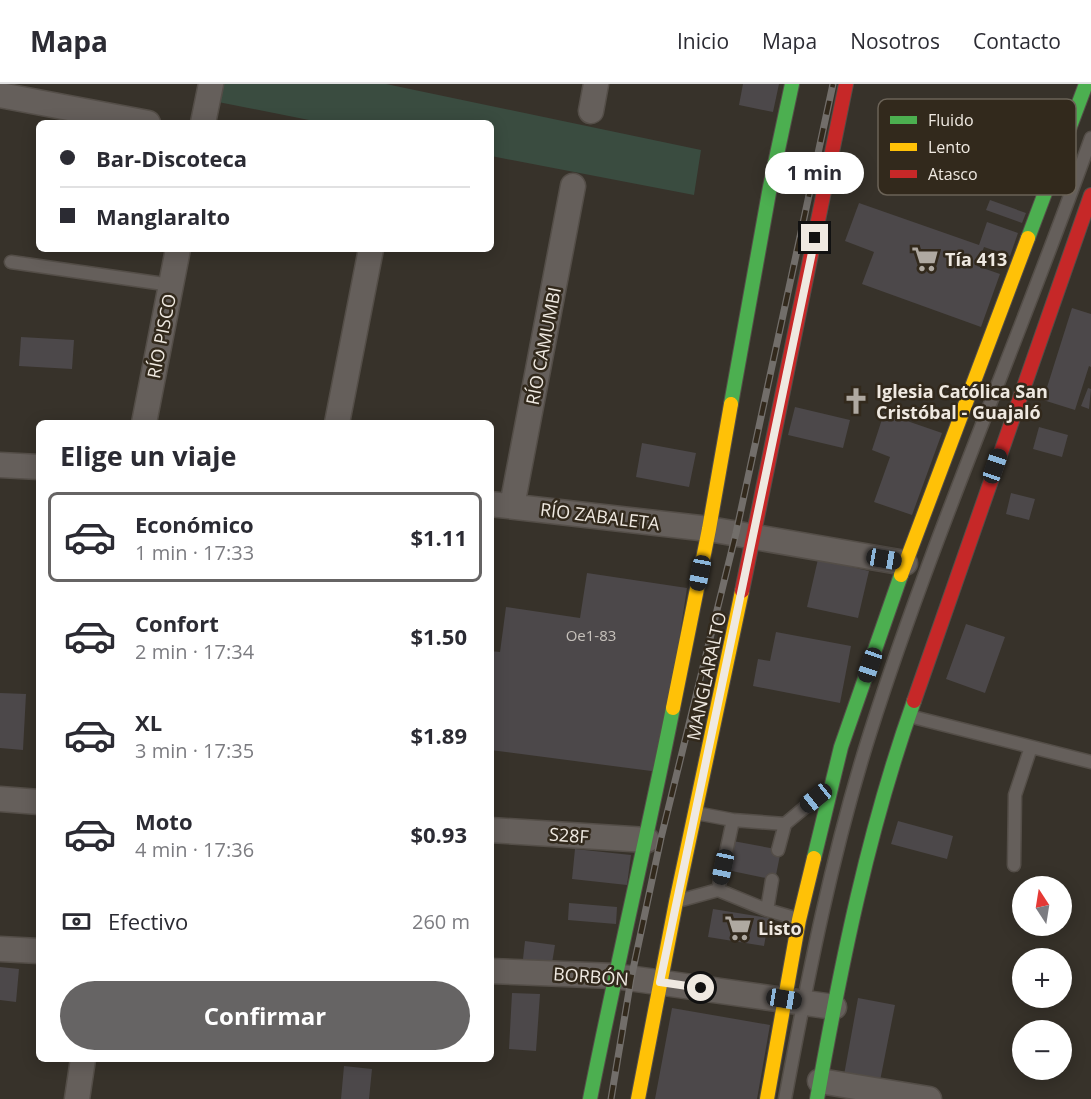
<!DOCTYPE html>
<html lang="es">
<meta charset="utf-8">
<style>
:root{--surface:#fff;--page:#f2f2f3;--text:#2b2b33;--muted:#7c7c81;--line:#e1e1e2;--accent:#666464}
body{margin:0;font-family:"Open Sans",sans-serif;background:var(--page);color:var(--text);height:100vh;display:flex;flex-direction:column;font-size:22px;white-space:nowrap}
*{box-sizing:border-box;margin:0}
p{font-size:20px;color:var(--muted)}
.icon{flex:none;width:33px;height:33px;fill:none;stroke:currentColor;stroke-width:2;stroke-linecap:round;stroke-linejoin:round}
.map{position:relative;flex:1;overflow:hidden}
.drawer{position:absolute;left:36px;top:336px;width:458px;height:642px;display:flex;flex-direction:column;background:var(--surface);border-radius:9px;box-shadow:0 3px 15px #0003}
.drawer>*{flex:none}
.guide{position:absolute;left:36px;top:36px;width:458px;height:132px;border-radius:9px;box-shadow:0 3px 15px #0003;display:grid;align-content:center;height:132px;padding:0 24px;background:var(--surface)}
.needle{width:39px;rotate:348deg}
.buttons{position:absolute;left:1012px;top:792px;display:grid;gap:12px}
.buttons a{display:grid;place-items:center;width:60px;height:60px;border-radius:50%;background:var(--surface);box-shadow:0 3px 15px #0003;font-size:30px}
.end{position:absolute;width:27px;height:27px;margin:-14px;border:8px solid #efe9e1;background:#111;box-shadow:0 0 0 3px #111}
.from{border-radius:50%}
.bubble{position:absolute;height:42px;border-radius:21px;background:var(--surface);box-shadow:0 3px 15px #0003;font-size:20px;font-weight:700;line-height:42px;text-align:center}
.car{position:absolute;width:18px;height:36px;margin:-18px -9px;border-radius:8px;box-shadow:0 0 4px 2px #0007;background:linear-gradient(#222 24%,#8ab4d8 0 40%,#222 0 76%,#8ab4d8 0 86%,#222 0)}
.guide b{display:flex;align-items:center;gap:21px;height:57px;font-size:22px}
.guide b+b{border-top:2px solid var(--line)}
.guide i{width:15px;height:15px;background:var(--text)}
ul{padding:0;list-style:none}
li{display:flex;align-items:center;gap:18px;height:90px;margin:0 12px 9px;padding:0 12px;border:3px solid transparent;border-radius:9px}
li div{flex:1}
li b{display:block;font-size:22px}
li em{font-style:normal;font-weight:700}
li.selected{border-color:var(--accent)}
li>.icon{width:54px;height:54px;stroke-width:1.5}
h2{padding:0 24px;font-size:27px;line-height:72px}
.pay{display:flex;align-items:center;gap:15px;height:66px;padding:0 24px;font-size:22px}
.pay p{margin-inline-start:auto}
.cta{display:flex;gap:12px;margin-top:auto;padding:12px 24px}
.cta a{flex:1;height:69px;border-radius:36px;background:var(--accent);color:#fff;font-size:24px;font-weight:700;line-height:69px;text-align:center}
header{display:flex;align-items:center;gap:36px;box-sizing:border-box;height:84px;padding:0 30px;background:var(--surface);border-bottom:2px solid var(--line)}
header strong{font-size:28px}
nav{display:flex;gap:33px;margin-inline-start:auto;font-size:21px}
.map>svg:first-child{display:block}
</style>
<header>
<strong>Mapa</strong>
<nav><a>Inicio</a><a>Mapa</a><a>Nosotros</a><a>Contacto</a></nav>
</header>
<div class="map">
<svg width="1091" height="1015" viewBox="0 0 1091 1015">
<rect width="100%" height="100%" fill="#37322a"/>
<path fill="#3a4c40" d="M 211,0 L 386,0 L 701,66 L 694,111 L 491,72 L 490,39 L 324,39 L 208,16 Z"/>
<path fill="#4c484a" d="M 743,0 L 779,0 L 773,28 L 739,21 Z
M 990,116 L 1026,129 L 1022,139 L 986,126 Z
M 859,119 L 979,161 L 987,138 L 1018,149 L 1010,172 L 984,163 L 977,182 L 1000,190 L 981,243 L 862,200 L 874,168 L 845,157 Z
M 1072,224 L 1091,230 L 1091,283 L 1089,282 L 1075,326 L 1043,316 Z
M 21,253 L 74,256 L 72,285 L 19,282 Z
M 1088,304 L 1091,305 L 1089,325 L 1081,322 Z
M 795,323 L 850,336 L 843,364 L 788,351 Z
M 884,329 L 942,349 L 912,431 L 874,418 L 890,373 L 872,366 Z
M 1039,343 L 1068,351 L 1062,373 L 1033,365 Z
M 642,359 L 696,369 L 689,403 L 636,393 Z
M 1011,409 L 1035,415 L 1029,436 L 1006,430 Z
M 818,475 L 869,487 L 858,534 L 807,523 Z
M 587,489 L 687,504 L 659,688 L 490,666 L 490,567 L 500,568 L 506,523 L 580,534 Z
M 966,540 L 1005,553 L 985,609 L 946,595 Z
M 776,548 L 851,562 L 840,619 L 753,602 L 758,575 L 770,577 Z
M 0,609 L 26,610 L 23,666 L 0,664 Z
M 898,737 L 953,752 L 947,775 L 891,760 Z
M 733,757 L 781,766 L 775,796 L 727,786 Z
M 575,765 L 631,771 L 627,801 L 572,795 Z
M 569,819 L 617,823 L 616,840 L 568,836 Z
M 713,825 L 769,834 L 764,862 L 708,853 Z
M 525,857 L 555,861 L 552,879 L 523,875 Z
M 0,883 L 19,885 L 16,918 L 0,916 Z
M 512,909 L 540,910 L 536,967 L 509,965 Z
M 858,914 L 895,921 L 880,997 L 844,991 Z
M 672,924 L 770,941 L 757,1015 L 655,1015 Z
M 344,982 L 372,985 L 369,1015 L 341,1015 Z"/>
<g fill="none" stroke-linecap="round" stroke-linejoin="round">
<defs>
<path id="lane" d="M 11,178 L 171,201
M 909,632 L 1091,678
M 696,729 L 733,736 L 785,740
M 778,766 L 785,740 L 822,709
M 1014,781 L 1015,711 L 1031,663
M 718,806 L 733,736
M 678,817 L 718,806 L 767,826 L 798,835
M 767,826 L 772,796
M 785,1015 C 808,892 832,769 870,649 C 934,448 1020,254 1091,54"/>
<path id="street" d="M 0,11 L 148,39
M 591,27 L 596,0
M 203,39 L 211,0
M 144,339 L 178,165
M 337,339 L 371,165
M 0,381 L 39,383
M 490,420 L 709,445 L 905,479
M 512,422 L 573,102
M 0,715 L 39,718
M 490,746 L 647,756
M 0,865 L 39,867
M 490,887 L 614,892 L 834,923
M 820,997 L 929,1015
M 77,1015 L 83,975"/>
<path id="fast" d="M 1028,154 L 1086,0
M 731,320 L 770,103 L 792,0
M 814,774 L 841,663 L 901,491
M 590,1015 C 616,884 647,754 673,624
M 817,1015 C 841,881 868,746 914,617"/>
<path id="slow" d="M 901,491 L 1028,154
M 673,624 L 709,445 L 731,320
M 638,1015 L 676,818 L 742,507
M 767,1015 L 799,836 L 814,774"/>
<path id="jam" d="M 742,507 L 846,0
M 914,617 L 1091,111"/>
</defs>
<use href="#lane" stroke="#544e48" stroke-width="15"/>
<use href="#street" stroke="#544e48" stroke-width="27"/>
<use href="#fast" stroke="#544e48" stroke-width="16"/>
<use href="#slow" stroke="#544e48" stroke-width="16"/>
<use href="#jam" stroke="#544e48" stroke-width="16"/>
<use href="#lane" stroke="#655f5b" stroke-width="12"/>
<use href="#street" stroke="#655f5b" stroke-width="24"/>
<use href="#fast" stroke="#4caf50" stroke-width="14"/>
<use href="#slow" stroke="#ffc107" stroke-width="14"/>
<use href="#jam" stroke="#c62828" stroke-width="14"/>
<defs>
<path id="rail" d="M 611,1015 L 631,895 L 661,754 L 736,449 L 833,0"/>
</defs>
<use href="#rail" stroke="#726e6a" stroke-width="7"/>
<use href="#rail" stroke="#32291c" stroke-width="4.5" stroke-dasharray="14" stroke-linecap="butt"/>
</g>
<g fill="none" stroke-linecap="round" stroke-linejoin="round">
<path stroke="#efe9e1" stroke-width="8" d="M 701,904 L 660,898 L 815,154"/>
</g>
<defs>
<symbol id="supermarket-bare" viewBox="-9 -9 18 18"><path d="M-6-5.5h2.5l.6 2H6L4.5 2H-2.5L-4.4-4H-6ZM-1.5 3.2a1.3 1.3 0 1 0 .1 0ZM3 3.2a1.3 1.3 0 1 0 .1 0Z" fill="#afa9a1" stroke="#32291c" stroke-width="2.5" paint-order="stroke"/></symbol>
<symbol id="church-bare" viewBox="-9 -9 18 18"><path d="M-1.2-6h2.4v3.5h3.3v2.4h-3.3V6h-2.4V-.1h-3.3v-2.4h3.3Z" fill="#afa9a1" stroke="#32291c" stroke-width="2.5" paint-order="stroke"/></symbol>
</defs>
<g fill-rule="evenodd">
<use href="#supermarket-bare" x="906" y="156" width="38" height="38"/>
<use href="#church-bare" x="837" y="298" width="38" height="38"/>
<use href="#supermarket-bare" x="719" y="825" width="38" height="38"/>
</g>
<g text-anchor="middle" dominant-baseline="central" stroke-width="5" stroke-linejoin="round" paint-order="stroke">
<g font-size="15" fill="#c6c1bb">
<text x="591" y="551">Oe1-83</text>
</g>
<g font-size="18" font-weight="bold" fill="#efe9e1" stroke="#32291c" text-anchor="start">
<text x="945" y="175">Tía 413</text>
<text x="876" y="307">Iglesia Católica San<tspan x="876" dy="21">Cristóbal - Guajaló</tspan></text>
<text x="758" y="844">Listo</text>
</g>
<g font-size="18" fill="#efe9e1" stroke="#32291c">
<text transform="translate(161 252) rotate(-79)">RÍO PISCO</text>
<text transform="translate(543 262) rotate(-79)">RÍO CAMUMBI</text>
<text transform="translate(600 432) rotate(7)">RÍO ZABALETA</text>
<text transform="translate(706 592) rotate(-78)">MANGLARALTO</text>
<text transform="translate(569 751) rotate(4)">S28F</text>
<text transform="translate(591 892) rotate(4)">BORBÓN</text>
</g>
</g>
<rect x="878" y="15" width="198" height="96" rx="9" fill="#32291c" stroke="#6b6357" stroke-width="1.5"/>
<rect x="890" y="32" width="27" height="8" fill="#4caf50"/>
<rect x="890" y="59" width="27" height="8" fill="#ffc107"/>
<rect x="890" y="86" width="27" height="8" fill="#c62828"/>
<g font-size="16" fill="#efe9e1">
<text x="928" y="42">Fluido</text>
<text x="928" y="69">Lento</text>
<text x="928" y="96">Atasco</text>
</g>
</svg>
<div class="buttons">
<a><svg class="needle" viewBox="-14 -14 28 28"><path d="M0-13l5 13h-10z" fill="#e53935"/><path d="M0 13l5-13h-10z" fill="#7c7c81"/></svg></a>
<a>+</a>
<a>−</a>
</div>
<i class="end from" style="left:701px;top:904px"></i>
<i class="end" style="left:815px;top:154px"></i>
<div class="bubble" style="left:765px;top:68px;width:99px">1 min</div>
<i class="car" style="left:995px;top:382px;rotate:19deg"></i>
<i class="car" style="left:884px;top:475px;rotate:100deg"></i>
<i class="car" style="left:700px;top:489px;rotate:191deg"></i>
<i class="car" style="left:870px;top:581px;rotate:199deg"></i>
<i class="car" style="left:816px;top:714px;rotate:231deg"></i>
<i class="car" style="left:723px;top:783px;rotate:192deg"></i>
<i class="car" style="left:784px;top:915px;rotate:99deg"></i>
<div class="guide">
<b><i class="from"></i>Bar-Discoteca</b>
<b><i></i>Manglaralto</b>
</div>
<section class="drawer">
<h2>Elige un viaje</h2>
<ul>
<li class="selected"><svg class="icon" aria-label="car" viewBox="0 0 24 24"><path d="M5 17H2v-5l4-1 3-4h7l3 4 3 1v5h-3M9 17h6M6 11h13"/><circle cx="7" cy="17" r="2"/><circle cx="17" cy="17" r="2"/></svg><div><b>Económico</b><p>1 min · 17:33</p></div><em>$1.11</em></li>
<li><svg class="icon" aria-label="car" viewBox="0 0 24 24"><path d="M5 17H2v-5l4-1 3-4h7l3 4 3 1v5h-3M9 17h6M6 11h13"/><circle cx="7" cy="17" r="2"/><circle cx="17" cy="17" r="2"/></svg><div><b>Confort</b><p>2 min · 17:34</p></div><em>$1.50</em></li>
<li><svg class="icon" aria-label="car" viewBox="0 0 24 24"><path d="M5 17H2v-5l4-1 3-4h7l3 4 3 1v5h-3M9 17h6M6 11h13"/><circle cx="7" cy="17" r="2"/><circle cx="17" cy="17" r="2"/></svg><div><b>XL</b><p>3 min · 17:35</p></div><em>$1.89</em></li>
<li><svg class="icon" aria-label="car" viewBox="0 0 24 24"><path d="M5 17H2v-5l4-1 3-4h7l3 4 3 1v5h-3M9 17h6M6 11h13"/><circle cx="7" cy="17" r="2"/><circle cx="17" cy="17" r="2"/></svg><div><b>Moto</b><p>4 min · 17:36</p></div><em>$0.93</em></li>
</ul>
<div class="pay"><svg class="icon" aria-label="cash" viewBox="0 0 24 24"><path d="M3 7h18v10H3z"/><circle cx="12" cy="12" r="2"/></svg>Efectivo<p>260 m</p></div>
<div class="cta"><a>Confirmar</a></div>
</section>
</div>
